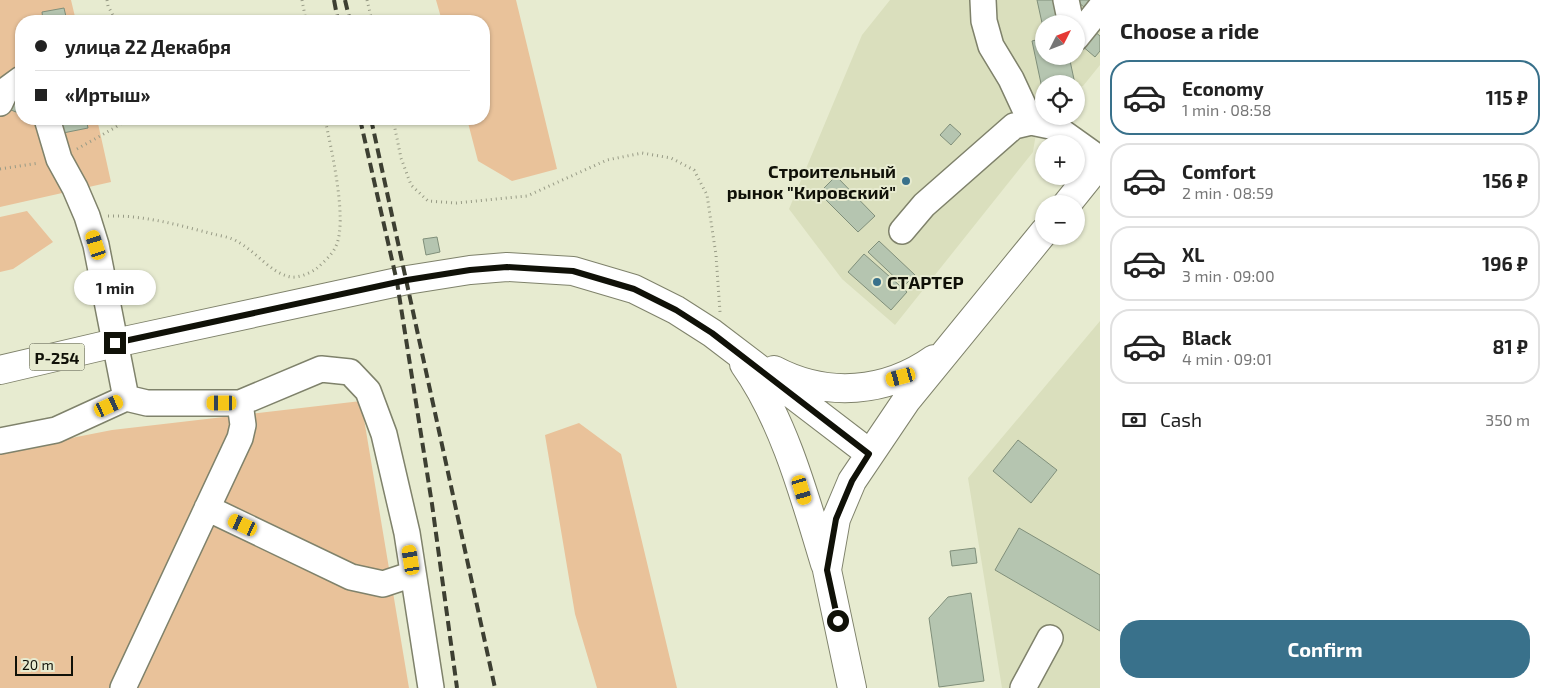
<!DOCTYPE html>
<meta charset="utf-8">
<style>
:root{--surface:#fff;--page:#f2f2f2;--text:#222;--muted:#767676;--line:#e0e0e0;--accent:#39718b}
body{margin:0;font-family:"Exo 2",sans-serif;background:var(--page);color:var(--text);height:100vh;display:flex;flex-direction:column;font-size:19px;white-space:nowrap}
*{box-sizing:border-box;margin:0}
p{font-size:16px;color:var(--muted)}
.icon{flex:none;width:28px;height:28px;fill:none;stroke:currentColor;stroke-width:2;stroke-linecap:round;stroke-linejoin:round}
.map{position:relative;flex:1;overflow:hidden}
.details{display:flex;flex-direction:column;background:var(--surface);width:450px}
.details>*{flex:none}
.hud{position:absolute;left:15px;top:15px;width:475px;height:110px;border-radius:20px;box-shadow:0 1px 4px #0004;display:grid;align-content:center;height:110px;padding:0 20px;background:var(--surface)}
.needle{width:32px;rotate:48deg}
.tools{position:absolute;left:1035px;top:15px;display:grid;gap:10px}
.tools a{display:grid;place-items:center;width:50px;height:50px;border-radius:50%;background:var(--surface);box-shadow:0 1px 4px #0004;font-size:25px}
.scale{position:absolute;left:15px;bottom:12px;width:58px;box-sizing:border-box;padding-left:5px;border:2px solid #101108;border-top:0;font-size:14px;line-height:18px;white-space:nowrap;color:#101108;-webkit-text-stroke:4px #e7ebd0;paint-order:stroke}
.end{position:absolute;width:22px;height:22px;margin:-11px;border:6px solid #101108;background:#fff;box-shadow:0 0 0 2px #fff}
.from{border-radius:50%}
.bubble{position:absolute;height:35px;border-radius:18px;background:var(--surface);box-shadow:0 1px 4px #0004;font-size:16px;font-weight:700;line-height:35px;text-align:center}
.car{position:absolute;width:15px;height:30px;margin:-15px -8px;border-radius:6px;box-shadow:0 0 4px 1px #0007;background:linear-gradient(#f5c518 24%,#345 0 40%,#f5c518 0 76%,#345 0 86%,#f5c518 0)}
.hud b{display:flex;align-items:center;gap:18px;height:48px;font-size:19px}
.hud b+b{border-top:1px solid var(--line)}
.hud i{width:12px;height:12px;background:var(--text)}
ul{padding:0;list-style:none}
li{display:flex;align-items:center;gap:15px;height:75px;margin:0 10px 8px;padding:0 10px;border:2px solid var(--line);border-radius:20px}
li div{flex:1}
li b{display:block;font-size:19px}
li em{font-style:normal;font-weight:700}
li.active{border-color:var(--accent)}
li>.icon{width:45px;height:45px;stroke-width:1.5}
h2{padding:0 20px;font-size:22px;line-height:60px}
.pay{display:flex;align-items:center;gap:12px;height:55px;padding:0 20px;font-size:19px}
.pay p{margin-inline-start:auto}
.primary-button{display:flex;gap:10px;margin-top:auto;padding:10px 20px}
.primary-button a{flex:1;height:58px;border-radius:20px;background:var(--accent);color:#fff;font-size:20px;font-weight:700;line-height:58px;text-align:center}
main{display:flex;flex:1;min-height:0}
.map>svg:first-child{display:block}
</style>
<main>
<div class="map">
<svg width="1100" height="688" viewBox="0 0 1100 688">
<rect width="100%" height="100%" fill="#e7ebd0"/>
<path fill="#dadfbd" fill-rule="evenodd" d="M 890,0 L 1100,0 L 1100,65 L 1083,86 L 1076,87 L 1076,84 L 1044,84 L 1044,95 L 1042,96 L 1033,152 L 895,325 L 842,279 L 789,209 L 862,35 ZM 1044,24 L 1076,24 L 1076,56 L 1044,56 Z
M 1100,321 L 1100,688 L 1002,688 L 968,478 Z"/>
<path fill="#e9c29a" d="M 0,0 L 71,0 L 76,21 L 21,21 L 21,119 L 97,119 L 111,182 L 0,207 Z
M 436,0 L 516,0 L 557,169 L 512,181 L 478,161 L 467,119 L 484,119 L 484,21 L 442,21 Z
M 27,211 L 53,242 L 13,269 L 0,272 L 0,217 Z
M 361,401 L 409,688 L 0,688 L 0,452 L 112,430 Z
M 579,423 L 621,454 L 677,688 L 597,688 L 575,614 L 545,435 Z"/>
<path fill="#b5c5b0" stroke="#808f7a" d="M 1037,0 L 1056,0 L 1061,24 L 1044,24 L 1044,32 Z
M 1075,0 L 1090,0 L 1084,7 Z
M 64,8 L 67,21 L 43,21 L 42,12 Z
M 1093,30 L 1100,36 L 1100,51 L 1095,57 L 1081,45 Z
M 1044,38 L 1044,56 L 1069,56 L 1075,84 L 1044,84 L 1043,93 L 1032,41 Z
M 13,91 L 21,95 L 21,114 L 6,108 Z
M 62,119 L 86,119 L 88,128 L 58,134 L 55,121 Z
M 950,124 L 961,134 L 951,145 L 940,135 Z
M 836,176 L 875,216 L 858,232 L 819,193 Z
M 437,237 L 440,252 L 426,255 L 423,239 Z
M 879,241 L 915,275 L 904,286 L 868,252 Z
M 864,254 L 907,292 L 891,310 L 848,272 Z
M 1018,440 L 1057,470 L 1031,503 L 993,471 Z
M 1019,528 L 1100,575 L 1100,631 L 995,570 Z
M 975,548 L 977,563 L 952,566 L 950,551 Z
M 971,593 L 984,681 L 939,687 L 929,618 L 948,597 Z"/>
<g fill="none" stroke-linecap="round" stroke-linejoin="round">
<defs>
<path id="minor" d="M 983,0 L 984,21 L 991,46 L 1011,79 L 1031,122
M 1066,0 L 1071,24
M 1076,38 L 1100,8
M 0,103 L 6,90 L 21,79
M 48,122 L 59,159 L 75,188 L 87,216 L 96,245 L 126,398
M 902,231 L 924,205 L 1014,126 L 1031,122 L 1055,127 L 1100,159
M 0,441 L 56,430 L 126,398 L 147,403 L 240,403 L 321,369 L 350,372 L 368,391 L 384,434 L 407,533 L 431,688
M 207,508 L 351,577 L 383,584 L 413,574
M 123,688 L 240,438 L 243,425 L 240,403
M 1023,688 L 1050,638"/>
<path id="major" d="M 1067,204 L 1100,163
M 744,364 C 784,420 805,498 825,564
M 0,370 L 115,343 L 407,280 L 470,270 L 507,267 L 573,271 L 634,289 L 676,310 L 712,333 L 869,453
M 774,370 C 827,398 886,393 934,359
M 852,688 L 827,570 L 836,519 L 852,481 L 906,401 L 1044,232"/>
</defs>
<use href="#minor" stroke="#7f826b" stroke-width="28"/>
<use href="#major" stroke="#7f826b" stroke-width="30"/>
<path stroke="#989b86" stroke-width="3" stroke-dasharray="1 4" stroke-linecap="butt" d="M 107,0 L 108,6 L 116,21
M 302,0 L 306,21
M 367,0 L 372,21
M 393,119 L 401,158 L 411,185 L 428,201 L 456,203 L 527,196 L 607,160 L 642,153 L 671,158 L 694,170 L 707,195 L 716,255 L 720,312
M 77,149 L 116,127 L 128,119
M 0,169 L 39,163
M 108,216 C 143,215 179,225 213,234 C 221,236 231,237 238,242 C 257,252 270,273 291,277 C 299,278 310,273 316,269 C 323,263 332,255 336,246 C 348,220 331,148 325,119"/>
<use href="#minor" stroke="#fff" stroke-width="25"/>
<use href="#major" stroke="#fff" stroke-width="28"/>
<path stroke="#3d3f32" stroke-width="4" stroke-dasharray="10 5" stroke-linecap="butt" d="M 334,0 L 338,21
M 345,0 L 350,21
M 360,119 L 397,282 L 432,504 L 457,688
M 371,119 L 495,688"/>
</g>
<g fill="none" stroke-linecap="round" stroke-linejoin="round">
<path stroke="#101108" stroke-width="6" d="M 115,343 L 407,280 L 470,270 L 507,267 L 573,271 L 634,289 L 676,310 L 712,333 L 869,454 L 852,481 L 836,519 L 827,570 L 838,621"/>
</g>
<g fill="#39718b" stroke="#e7ebd0" stroke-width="2">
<circle cx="906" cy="181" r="5"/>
<circle cx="877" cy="282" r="5"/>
</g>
<g text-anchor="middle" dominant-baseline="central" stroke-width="4" stroke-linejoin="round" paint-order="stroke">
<rect fill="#e7ebd0" stroke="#505244" stroke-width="1" x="29.5" y="343.5" width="55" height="27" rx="4"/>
<g font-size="16" font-weight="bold" fill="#101108">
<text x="57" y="357">Р-254</text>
</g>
<g font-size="18" font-weight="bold" fill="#101108" stroke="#e7ebd0" text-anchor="end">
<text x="896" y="171">Строительный<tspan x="896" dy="21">рынок "Кировский"</tspan></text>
<text x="887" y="282" text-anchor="start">СТАРТЕР</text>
</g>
</g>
</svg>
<div class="tools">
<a><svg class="needle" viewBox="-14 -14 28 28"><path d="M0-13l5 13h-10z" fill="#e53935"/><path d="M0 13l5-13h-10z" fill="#767676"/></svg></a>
<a><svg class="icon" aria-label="locate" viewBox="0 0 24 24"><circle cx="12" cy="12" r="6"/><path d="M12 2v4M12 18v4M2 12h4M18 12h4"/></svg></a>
<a>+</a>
<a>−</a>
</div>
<div class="scale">20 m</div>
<i class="end from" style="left:838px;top:621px"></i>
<i class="end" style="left:115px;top:343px"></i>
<div class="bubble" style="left:74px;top:270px;width:82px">1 min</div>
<i class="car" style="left:96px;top:245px;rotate:342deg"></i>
<i class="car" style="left:901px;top:377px;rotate:255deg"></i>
<i class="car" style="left:222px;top:403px;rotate:270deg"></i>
<i class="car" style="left:109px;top:406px;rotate:65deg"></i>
<i class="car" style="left:802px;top:490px;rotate:163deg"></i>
<i class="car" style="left:243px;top:525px;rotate:295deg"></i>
<i class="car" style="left:411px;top:560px;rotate:351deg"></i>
<div class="hud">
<b><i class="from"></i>улица 22 Декабря</b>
<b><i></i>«Иртыш»</b>
</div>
</div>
<section class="details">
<h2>Choose a ride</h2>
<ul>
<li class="active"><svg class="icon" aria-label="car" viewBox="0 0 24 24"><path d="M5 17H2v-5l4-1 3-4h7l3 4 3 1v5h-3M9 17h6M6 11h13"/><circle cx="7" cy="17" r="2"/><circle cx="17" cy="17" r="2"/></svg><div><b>Economy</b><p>1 min · 08:58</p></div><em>115 ₽</em></li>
<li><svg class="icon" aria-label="car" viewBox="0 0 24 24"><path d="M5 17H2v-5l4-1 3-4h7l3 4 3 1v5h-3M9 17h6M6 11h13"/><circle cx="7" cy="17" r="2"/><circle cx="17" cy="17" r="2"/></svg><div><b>Comfort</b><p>2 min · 08:59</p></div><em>156 ₽</em></li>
<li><svg class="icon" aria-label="car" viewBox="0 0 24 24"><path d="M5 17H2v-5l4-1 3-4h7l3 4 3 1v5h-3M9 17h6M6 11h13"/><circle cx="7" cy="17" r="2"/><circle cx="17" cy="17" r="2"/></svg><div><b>XL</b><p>3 min · 09:00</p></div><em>196 ₽</em></li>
<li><svg class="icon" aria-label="car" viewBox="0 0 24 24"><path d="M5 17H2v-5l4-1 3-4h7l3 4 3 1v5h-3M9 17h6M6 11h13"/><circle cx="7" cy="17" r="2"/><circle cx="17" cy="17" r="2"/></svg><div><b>Black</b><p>4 min · 09:01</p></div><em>81 ₽</em></li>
</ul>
<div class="pay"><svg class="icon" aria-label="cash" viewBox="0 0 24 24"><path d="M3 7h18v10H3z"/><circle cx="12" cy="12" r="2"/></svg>Cash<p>350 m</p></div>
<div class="primary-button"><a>Confirm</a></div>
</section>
</main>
